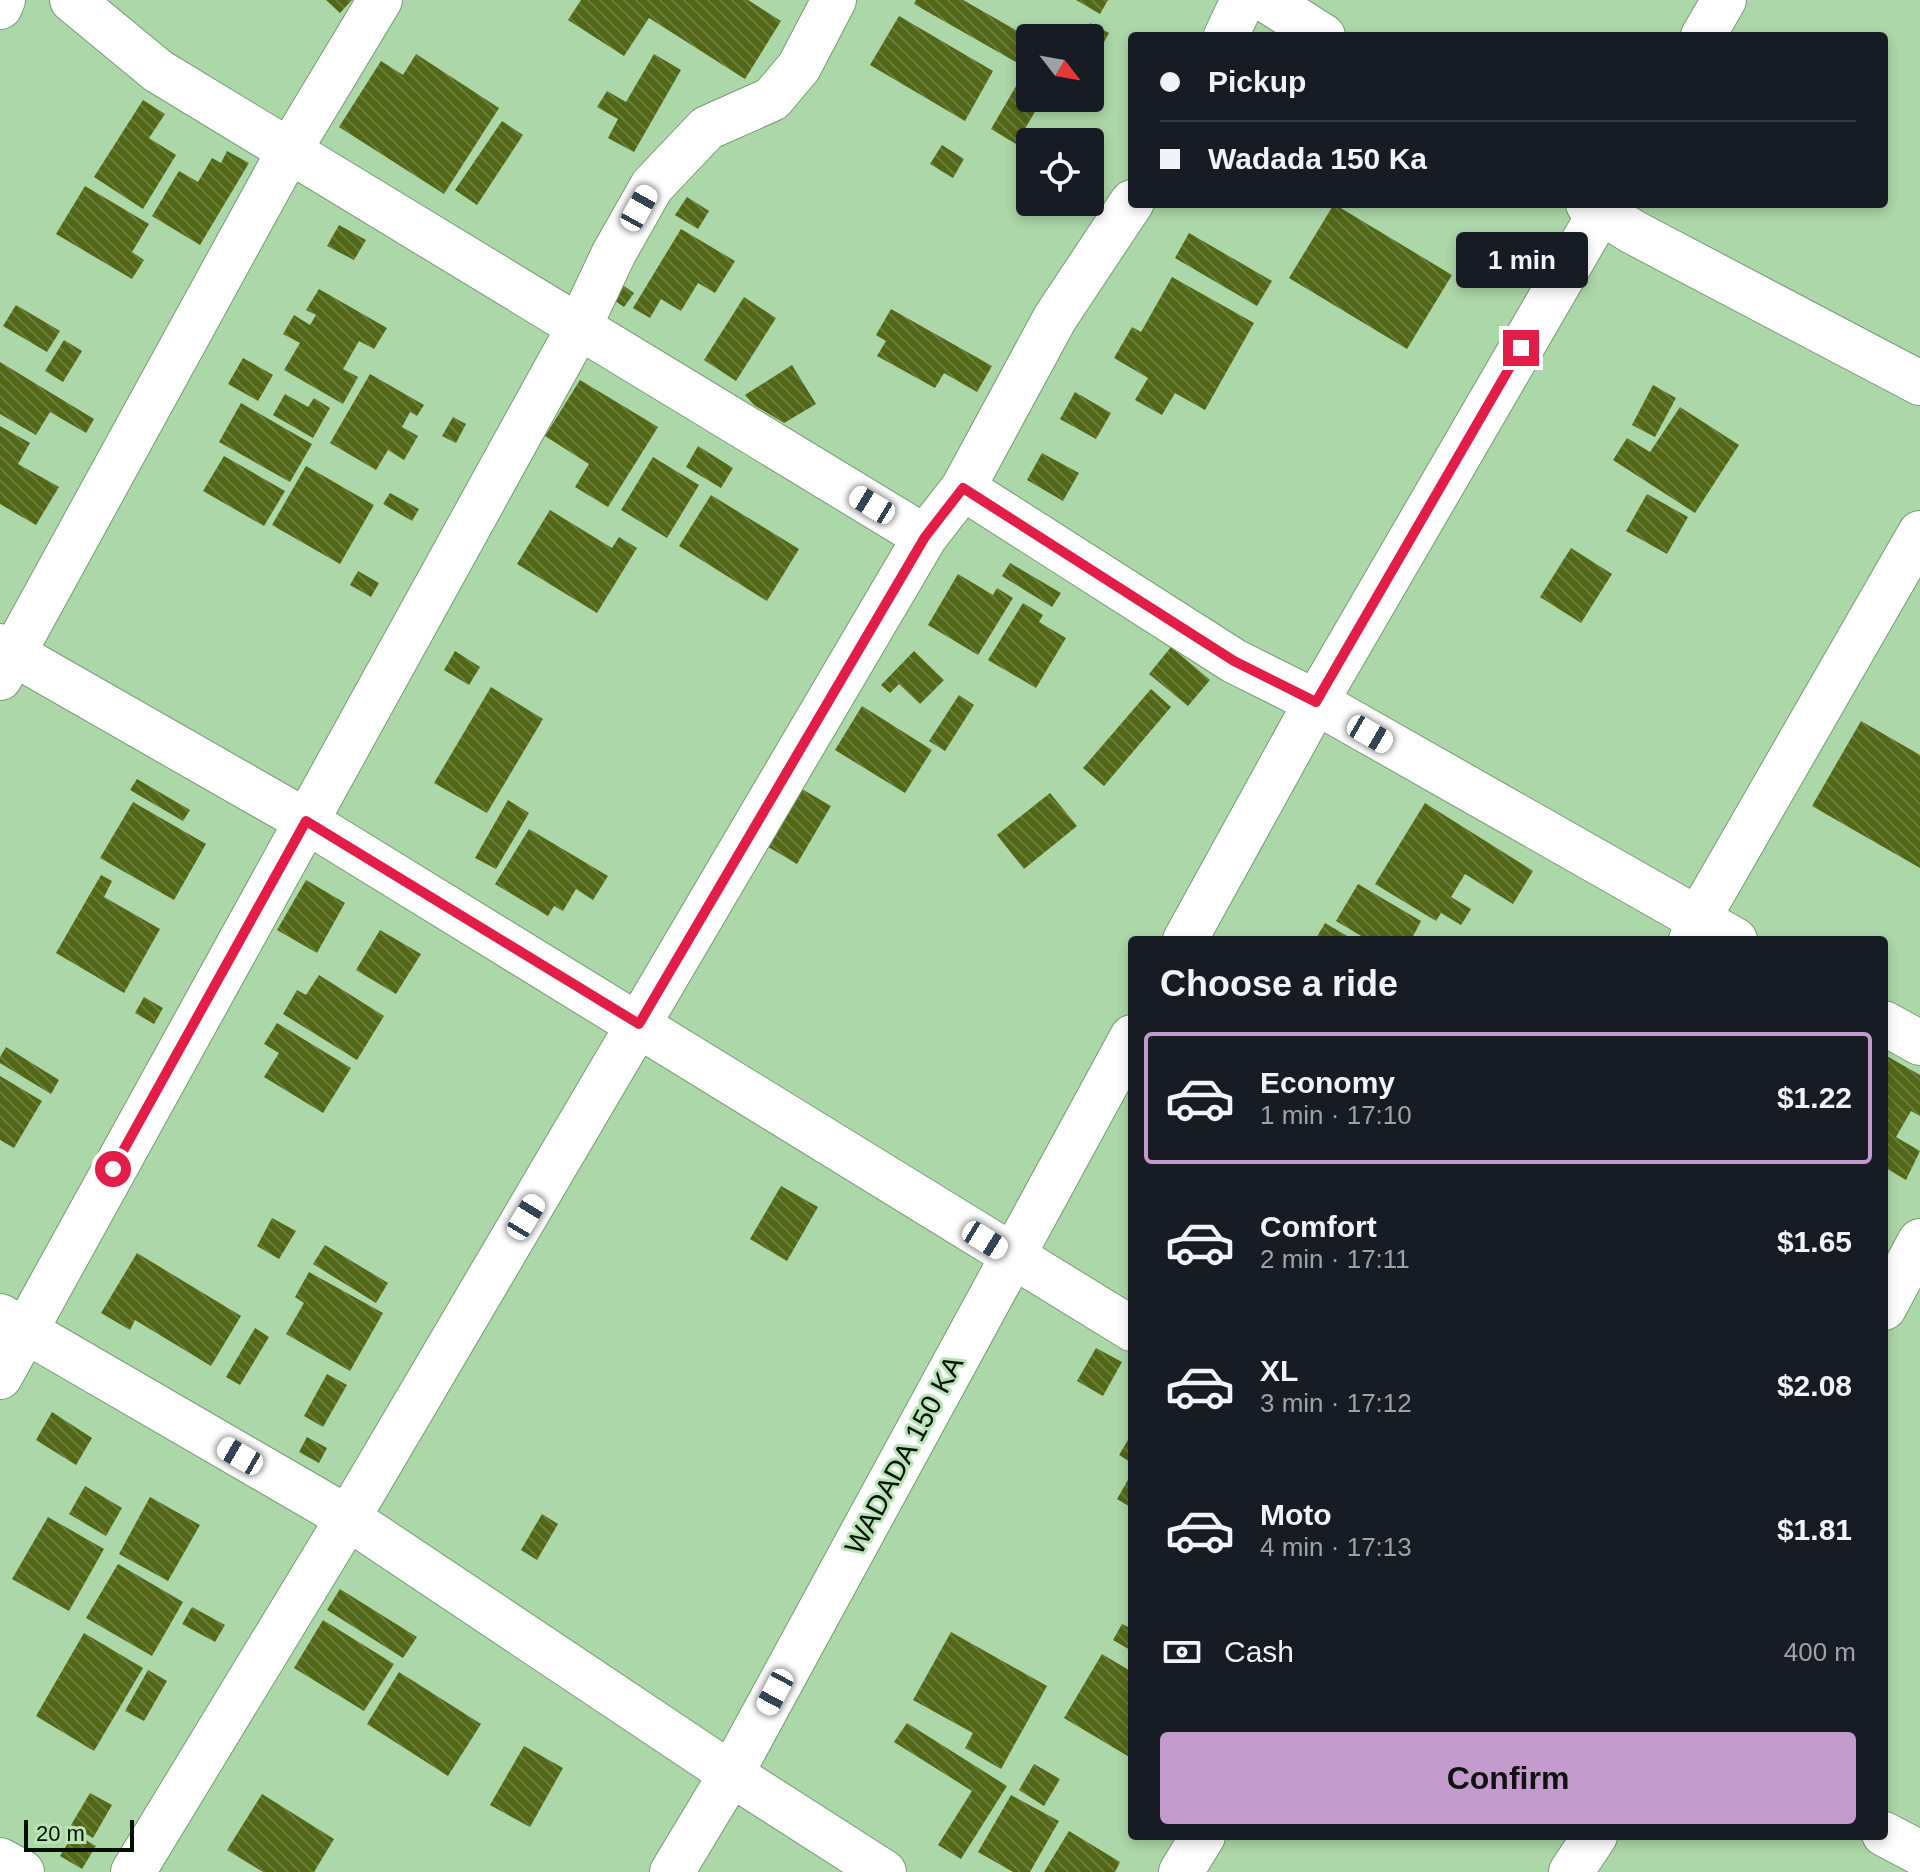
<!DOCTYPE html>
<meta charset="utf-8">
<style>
:root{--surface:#171b24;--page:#242831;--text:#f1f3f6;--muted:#9ea1a6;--line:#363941;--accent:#c49bcd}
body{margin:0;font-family:Helvetica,sans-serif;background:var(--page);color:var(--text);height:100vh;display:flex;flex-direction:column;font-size:30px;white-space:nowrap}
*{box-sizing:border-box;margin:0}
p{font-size:26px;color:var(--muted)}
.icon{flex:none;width:44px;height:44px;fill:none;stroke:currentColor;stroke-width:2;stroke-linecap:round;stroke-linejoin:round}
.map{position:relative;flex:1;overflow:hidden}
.side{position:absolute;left:1128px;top:936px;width:760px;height:904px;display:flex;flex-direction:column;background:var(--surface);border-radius:8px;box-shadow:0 4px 12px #0003}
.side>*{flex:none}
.guide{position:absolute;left:1128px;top:32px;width:760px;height:176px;border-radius:8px;box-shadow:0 4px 12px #0003;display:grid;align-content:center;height:176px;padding:0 32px;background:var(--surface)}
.needle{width:52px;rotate:121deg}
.controls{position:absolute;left:1016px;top:24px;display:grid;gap:16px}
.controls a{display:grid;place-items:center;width:88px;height:88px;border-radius:8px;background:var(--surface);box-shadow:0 4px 12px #0003;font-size:40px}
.scale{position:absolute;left:24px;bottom:20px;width:110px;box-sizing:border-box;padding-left:8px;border:4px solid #031103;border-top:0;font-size:22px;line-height:28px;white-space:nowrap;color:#031103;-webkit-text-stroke:6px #b9e4b5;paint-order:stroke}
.end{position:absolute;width:36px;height:36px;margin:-18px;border:10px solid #e11d48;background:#fff;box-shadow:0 0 0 4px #fff}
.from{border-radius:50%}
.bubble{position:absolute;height:56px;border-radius:8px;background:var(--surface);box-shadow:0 4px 12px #0003;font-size:26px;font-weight:800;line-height:56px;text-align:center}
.car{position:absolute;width:24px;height:48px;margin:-24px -12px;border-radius:10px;box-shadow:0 0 6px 2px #0007;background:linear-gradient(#fff 24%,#345 0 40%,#fff 0 76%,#345 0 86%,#fff 0)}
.guide b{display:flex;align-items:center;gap:28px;height:76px;font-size:30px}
.guide b+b{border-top:2px solid var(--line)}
.guide i{width:20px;height:20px;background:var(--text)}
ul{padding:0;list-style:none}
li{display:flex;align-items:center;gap:24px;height:132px;margin:0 16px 12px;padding:0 16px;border:4px solid transparent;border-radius:8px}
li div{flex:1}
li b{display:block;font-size:30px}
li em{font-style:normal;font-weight:800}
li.active{border-color:var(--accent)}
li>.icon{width:72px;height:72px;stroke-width:1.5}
h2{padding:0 32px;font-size:36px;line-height:96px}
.pay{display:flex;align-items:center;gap:20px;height:88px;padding:0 32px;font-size:30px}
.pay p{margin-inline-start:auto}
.cta{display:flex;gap:16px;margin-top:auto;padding:16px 32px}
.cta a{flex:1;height:92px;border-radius:8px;background:var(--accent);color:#111;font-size:32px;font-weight:800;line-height:92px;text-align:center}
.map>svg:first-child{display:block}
</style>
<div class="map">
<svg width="1920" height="1872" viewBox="0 0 1920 1872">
<defs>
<pattern id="building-back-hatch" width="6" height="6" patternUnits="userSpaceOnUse" patternTransform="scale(2)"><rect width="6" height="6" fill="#536816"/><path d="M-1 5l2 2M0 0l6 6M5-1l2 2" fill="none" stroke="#6b7c3d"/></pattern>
</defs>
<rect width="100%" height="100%" fill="#acd7a8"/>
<path fill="url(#building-back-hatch)" d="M 326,0 L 352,0 L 340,13 Z
M 581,0 L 748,0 L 781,21 L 745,79 L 649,18 L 624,56 L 568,20 Z
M 916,0 L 963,0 L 1030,38 L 1030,70 L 914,4 Z
M 1076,0 L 1108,0 L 1100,14 Z
M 899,16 L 993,71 L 965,121 L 870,65 Z
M 1090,23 L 1109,33 L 1098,53 L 1090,48 L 1090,38 L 1082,38 Z
M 416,54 L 499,108 L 444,194 L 339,127 L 381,61 L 403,75 Z
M 654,54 L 681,70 L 634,152 L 608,138 L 618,119 L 597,107 L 607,91 L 626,102 Z
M 1019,81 L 1030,88 L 1030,98 L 1043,98 L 1016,144 L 991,129 Z
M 143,100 L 165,114 L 149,138 L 176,155 L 143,209 L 94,177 Z
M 502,121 L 523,135 L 477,205 L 455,190 Z
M 942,145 L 964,159 L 953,178 L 930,164 Z
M 227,151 L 249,163 L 200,245 L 152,216 L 179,171 L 198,182 L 212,158 L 221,163 Z
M 85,186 L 149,224 L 132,252 L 144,260 L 132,279 L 56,234 Z
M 687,197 L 709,211 L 698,229 L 675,215 Z
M 1334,204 L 1452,275 L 1407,349 L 1289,278 Z
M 339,225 L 366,240 L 354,260 L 327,246 Z
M 681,229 L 735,261 L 715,293 L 698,283 L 681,311 L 661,299 L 650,318 L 633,308 Z
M 1189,233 L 1272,281 L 1257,306 L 1175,258 Z
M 1172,277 L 1254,323 L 1205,410 L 1175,393 L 1162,415 L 1135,400 L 1148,378 L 1114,358 L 1132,327 L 1141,332 Z
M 621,284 L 634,293 L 624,307 L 611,298 Z
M 319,289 L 387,328 L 374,349 L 359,341 L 343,369 L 358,377 L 343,404 L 284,370 L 300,343 L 283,334 L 294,315 L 310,325 L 316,315 L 306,310 Z
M 744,297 L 776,318 L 736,381 L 704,360 Z
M 16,305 L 60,331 L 47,352 L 3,326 Z
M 891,309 L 992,366 L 977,392 L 944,373 L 935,388 L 877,356 L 886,341 L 876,335 Z
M 64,340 L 82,351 L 63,382 L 45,371 Z
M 243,358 L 273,375 L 258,401 L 228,384 Z
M 0,362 L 94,419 L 86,433 L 50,412 L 36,435 L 0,414 Z
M 792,365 L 816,404 L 784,423 L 754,405 L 745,395 Z
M 370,374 L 424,405 L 417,416 L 410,412 L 402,427 L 418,436 L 404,460 L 388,450 L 376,470 L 330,443 Z
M 580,380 L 658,427 L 608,507 L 575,487 L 589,464 L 545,436 Z
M 1653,385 L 1676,398 L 1655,437 L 1632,425 Z
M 1075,392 L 1111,413 L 1096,439 L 1060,419 Z
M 285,394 L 308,407 L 314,398 L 330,408 L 313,438 L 273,415 Z
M 241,403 L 312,444 L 290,482 L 219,442 Z
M 1680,407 L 1739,445 L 1695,513 L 1613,460 L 1627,438 L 1650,452 Z
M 453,417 L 466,424 L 456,443 L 442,436 Z
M 0,426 L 30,443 L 18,464 L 59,487 L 36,525 L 0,504 Z
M 698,446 L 733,468 L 721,488 L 686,467 Z
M 1042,453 L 1079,473 L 1063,501 L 1027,480 Z
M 224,456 L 285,491 L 264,526 L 203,491 Z
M 653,457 L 699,485 L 667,538 L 621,510 Z
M 306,466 L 374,505 L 340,564 L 272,525 Z
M 390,493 L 419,509 L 412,521 L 383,504 Z
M 1647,494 L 1688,517 L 1667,554 L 1626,531 Z
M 711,495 L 799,549 L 767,601 L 679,546 Z
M 550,510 L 612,548 L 619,537 L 637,548 L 597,613 L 517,564 Z
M 1571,548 L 1612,574 L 1581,623 L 1540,597 Z
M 1010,563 L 1061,593 L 1052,607 L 1002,576 Z
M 358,571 L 379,583 L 371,597 L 350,585 Z
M 958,574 L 993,595 L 997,588 L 1013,598 L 978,655 L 928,625 Z
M 1023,603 L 1043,615 L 1039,622 L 1066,638 L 1036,688 L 988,660 Z
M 1171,647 L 1210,680 L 1188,706 L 1149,674 Z
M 455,651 L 480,667 L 469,685 L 444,670 Z
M 914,651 L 944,680 L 920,704 L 899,684 L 890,693 L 881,685 Z
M 491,687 L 543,719 L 487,813 L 434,783 Z
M 1151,689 L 1171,707 L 1104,786 L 1083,768 Z
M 959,695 L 974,705 L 945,751 L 929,741 Z
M 862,706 L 932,750 L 905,793 L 835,750 Z
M 1861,721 L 1920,755 L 1920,868 L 1812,806 Z
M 137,779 L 190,810 L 183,821 L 130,790 Z
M 795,785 L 831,806 L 797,864 L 760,842 Z
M 1050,793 L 1077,826 L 1024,869 L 997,835 Z
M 508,800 L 529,813 L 496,869 L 475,858 Z
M 133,802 L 206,844 L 174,900 L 100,858 Z
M 1425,803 L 1533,871 L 1513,904 L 1465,874 L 1451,897 L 1471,909 L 1461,925 L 1441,913 L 1436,921 L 1375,884 Z
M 529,829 L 608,876 L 593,900 L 576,889 L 563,911 L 554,906 L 548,916 L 495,884 Z
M 101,875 L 112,881 L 104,897 L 160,929 L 124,993 L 56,953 Z
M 306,880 L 345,903 L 317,953 L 277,930 Z
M 1358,884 L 1421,921 L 1411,940 L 1368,940 L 1336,921 Z
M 1325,923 L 1354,940 L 1315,940 Z
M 380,930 L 421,954 L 396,994 L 356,970 Z
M 319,975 L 384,1016 L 357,1060 L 283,1014 L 297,990 L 306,995 Z
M 144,997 L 163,1008 L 154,1024 L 135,1013 Z
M 277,1023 L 351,1068 L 323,1113 L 264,1077 L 279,1053 L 264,1044 Z
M 6,1047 L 59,1080 L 51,1094 L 0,1063 L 0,1057 Z
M 1885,1055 L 1920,1075 L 1920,1116 L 1911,1111 L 1896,1137 L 1920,1151 L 1906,1180 L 1884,1167 Z
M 0,1076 L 42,1101 L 14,1148 L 0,1140 Z
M 781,1186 L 818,1207 L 787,1261 L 750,1239 Z
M 272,1218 L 296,1231 L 279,1259 L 257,1246 Z
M 325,1245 L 388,1283 L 376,1303 L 313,1264 Z
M 137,1253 L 241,1316 L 211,1366 L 135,1320 L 130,1330 L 101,1313 Z
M 309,1272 L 383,1313 L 350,1371 L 286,1334 L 304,1303 L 295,1297 Z
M 255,1328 L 269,1337 L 240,1385 L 226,1377 Z
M 1096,1348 L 1122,1362 L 1103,1396 L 1077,1381 Z
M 327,1374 L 347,1385 L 323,1427 L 304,1416 Z
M 52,1412 L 92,1438 L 76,1465 L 36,1440 Z
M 1132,1433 L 1132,1463 L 1119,1455 Z
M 307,1437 L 327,1448 L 319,1463 L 299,1452 Z
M 1132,1473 L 1132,1508 L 1117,1499 Z
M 85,1486 L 122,1508 L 106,1536 L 69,1514 Z
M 150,1497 L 200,1525 L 168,1581 L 119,1554 Z
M 542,1514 L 558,1524 L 537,1560 L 521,1550 Z
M 48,1517 L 104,1549 L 69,1611 L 12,1579 Z
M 118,1564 L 183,1602 L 152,1656 L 86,1618 Z
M 340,1589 L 417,1637 L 403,1658 L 327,1610 Z
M 192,1607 L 225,1625 L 215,1642 L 182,1624 Z
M 323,1620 L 394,1664 L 364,1711 L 294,1668 Z
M 1122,1624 L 1132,1629 L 1132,1651 L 1113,1640 Z
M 951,1632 L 1047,1686 L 1001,1769 L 965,1748 L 973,1733 L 913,1700 Z
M 84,1633 L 143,1668 L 94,1751 L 36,1716 Z
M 1102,1654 L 1132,1672 L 1131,1758 L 1064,1718 Z
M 148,1670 L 167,1681 L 144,1721 L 125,1711 Z
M 399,1672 L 481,1724 L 448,1776 L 367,1724 Z
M 907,1723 L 1007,1786 L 961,1859 L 938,1845 L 972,1791 L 894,1742 Z
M 524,1746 L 563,1768 L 530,1827 L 490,1805 Z
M 1034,1764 L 1060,1779 L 1044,1806 L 1019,1790 Z
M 90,1793 L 112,1805 L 93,1838 L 71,1825 Z
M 262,1794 L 334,1839 L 314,1872 L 263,1872 L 227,1850 Z
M 1011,1795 L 1059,1821 L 1030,1872 L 1013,1872 L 978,1852 Z
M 1069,1831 L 1120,1862 L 1115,1872 L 1044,1872 Z
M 74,1833 L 96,1846 L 82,1869 L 60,1856 Z"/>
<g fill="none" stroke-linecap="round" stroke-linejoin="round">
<defs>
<path id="minor" d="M 72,0 L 158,71 L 925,537
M 1266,0 L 1323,36
M 0,7 L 3,0
M 1226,36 L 1243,0
M 1703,36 L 1724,0
M 1132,202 L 1055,318 L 963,488 L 1234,661 L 1316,702 L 1698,919 L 1691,940
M 1588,204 L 1633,232 L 1920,383
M 0,646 L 306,821 L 1132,1329
M 0,678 L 289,151 L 380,0
M 1185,940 L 1316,702 L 1605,204
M 1735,940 L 1698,919 L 1920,533
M 1884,1023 L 1920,1043
M 1884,1308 L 1920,1241
M 0,1316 L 348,1518 L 731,1774 L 884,1872
M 0,1377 L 579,327 L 614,253 L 652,186 L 707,128 L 772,99 L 799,67 L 834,0
M 1884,1834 L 1920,1853
M 0,1860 L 22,1872
M 133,1872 L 348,1518 L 925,537 L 963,488
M 672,1872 L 731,1774 L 1132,1037
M 1181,1872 L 1203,1836
M 1571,1872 L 1595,1836"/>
</defs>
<use href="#minor" stroke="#749d71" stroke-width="46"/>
<use href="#minor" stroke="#fff" stroke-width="44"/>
</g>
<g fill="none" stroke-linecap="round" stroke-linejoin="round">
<path stroke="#e11d48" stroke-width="10" d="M 113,1169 L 306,821 L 639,1024 L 925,537 L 963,488 L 1234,661 L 1316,702 L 1521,348"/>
</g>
<g text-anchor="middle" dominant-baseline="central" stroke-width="6" stroke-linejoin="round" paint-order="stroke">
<g font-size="28" fill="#031103" stroke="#b9e4b5">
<text transform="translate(904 1455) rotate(-62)">WADADA 150 KA</text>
</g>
</g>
</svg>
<div class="controls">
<a><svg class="needle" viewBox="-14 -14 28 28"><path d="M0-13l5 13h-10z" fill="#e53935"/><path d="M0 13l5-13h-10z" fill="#9ea1a6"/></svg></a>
<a><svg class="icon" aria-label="locate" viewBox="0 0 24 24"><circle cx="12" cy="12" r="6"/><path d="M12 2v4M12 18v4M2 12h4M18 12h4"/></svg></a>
</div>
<div class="scale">20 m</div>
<i class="end from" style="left:113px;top:1169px"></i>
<i class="end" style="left:1521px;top:348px"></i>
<div class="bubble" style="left:1456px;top:232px;width:132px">1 min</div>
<i class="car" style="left:639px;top:208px;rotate:29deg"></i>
<i class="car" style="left:872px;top:505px;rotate:301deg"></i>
<i class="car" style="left:1370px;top:734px;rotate:120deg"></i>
<i class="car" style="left:526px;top:1217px;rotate:31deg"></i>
<i class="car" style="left:985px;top:1240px;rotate:122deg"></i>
<i class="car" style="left:240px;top:1456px;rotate:300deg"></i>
<i class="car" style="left:775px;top:1692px;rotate:208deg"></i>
<div class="guide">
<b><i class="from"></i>Pickup</b>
<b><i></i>Wadada 150 Ka</b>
</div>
<section class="side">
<h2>Choose a ride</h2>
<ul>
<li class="active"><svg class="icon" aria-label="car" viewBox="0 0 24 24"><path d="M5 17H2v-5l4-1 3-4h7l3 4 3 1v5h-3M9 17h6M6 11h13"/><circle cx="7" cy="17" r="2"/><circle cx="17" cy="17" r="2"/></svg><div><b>Economy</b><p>1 min · 17:10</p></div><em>$1.22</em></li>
<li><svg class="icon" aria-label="car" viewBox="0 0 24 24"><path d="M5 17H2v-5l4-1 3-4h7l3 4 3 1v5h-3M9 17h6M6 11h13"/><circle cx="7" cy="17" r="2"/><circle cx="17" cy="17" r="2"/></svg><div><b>Comfort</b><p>2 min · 17:11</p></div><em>$1.65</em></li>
<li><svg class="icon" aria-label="car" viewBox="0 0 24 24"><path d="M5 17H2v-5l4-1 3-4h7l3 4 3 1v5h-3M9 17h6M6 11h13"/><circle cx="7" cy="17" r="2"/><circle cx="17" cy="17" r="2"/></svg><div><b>XL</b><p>3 min · 17:12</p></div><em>$2.08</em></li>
<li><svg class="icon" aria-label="car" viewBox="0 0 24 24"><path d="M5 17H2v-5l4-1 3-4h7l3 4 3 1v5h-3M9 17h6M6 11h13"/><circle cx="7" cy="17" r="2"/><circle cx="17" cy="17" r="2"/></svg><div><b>Moto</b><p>4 min · 17:13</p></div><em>$1.81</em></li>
</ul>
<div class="pay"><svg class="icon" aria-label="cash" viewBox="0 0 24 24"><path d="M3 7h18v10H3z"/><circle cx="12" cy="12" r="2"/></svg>Cash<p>400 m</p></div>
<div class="cta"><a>Confirm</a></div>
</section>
</div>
